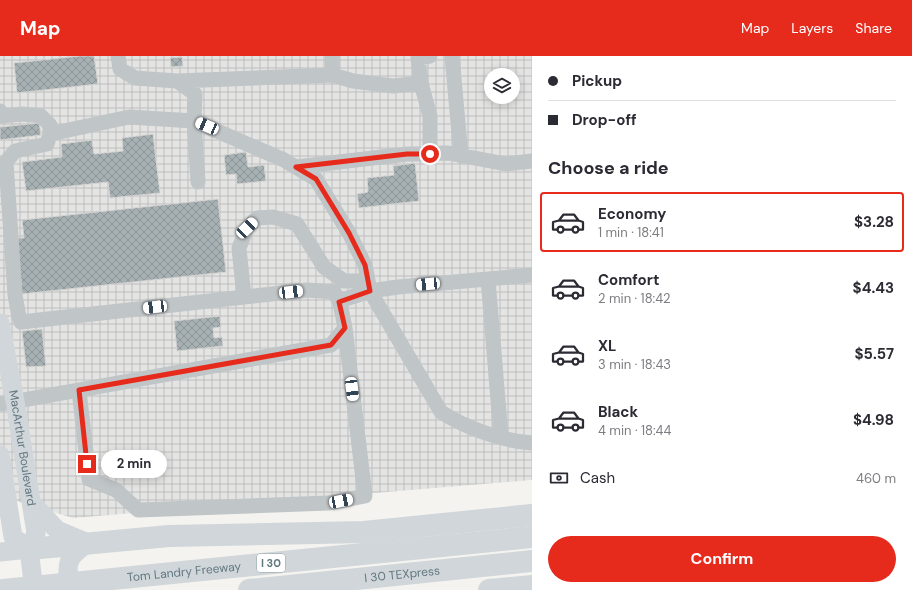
<!DOCTYPE html>
<meta charset="utf-8">
<style>
:root{--surface:#fff;--page:#f7f7f7;--text:#2b2b33;--muted:#7c7c81;--line:#e1e1e2;--accent:#e62b1d}
body{margin:0;font-family:"DM Sans",sans-serif;background:var(--page);color:var(--text);height:100vh;display:flex;flex-direction:column;font-size:15px;white-space:nowrap}
*{box-sizing:border-box;margin:0}
p{font-size:13px;color:var(--muted)}
.icon{flex:none;width:22px;height:22px;fill:none;stroke:currentColor;stroke-width:2;stroke-linecap:round;stroke-linejoin:round}
.map{position:relative;flex:1;overflow:hidden}
.details{display:flex;flex-direction:column;background:var(--surface);width:380px}
.details>*{flex:none}
.banner{display:grid;align-content:center;height:88px;padding:0 16px;background:var(--surface)}
.buttons{position:absolute;left:484px;top:12px;display:grid;gap:8px}
.buttons a{display:grid;place-items:center;width:36px;height:36px;border-radius:50%;background:var(--surface);box-shadow:0 2px 10px #0003;font-size:20px}
.end{position:absolute;width:18px;height:18px;margin:-9px;border:5px solid #e62b1d;background:#fff;box-shadow:0 0 0 2px #fff}
.from{border-radius:50%}
.bubble{position:absolute;height:28px;border-radius:14px;background:var(--surface);box-shadow:0 2px 10px #0003;font-size:13px;font-weight:700;line-height:28px;text-align:center}
.car{position:absolute;width:12px;height:24px;margin:-12px -6px;border-radius:5px;box-shadow:0 0 3px 1px #0007;background:linear-gradient(#fff 24%,#345 0 40%,#fff 0 76%,#345 0 86%,#fff 0)}
.banner b{display:flex;align-items:center;gap:14px;height:38px;font-size:15px}
.banner b+b{border-top:1px solid var(--line)}
.banner i{width:10px;height:10px;background:var(--text)}
ul{padding:0;list-style:none}
li{display:flex;align-items:center;gap:12px;height:60px;margin:0 8px 6px;padding:0 8px;border:2px solid transparent;border-radius:4px}
li div{flex:1}
li b{display:block;font-size:15px}
li em{font-style:normal;font-weight:700}
li.active{border-color:var(--accent)}
li>.icon{width:36px;height:36px;stroke-width:1.5}
h2{padding:0 16px;font-size:18px;line-height:48px}
.pay{display:flex;align-items:center;gap:10px;height:44px;padding:0 16px;font-size:15px}
.pay p{margin-inline-start:auto}
.primary-button{display:flex;gap:8px;margin-top:auto;padding:8px 16px}
.primary-button a{flex:1;height:46px;border-radius:24px;background:var(--accent);color:#fff;font-size:16px;font-weight:700;line-height:46px;text-align:center}
header{display:flex;align-items:center;gap:24px;box-sizing:border-box;height:56px;padding:0 20px;background:var(--accent);color:#fff}
header strong{font-size:19px}
nav{display:flex;gap:22px;margin-inline-start:auto;font-size:14px}
main{display:flex;flex:1;min-height:0}
.map>svg:first-child{display:block}
</style>
<header>
<strong>Map</strong>
<nav><a>Map</a><a>Layers</a><a>Share</a></nav>
</header>
<main>
<div class="map">
<svg width="532" height="534" viewBox="0 0 532 534">
<defs>
<pattern id="industrial-grid" width="8" height="8" patternUnits="userSpaceOnUse"><rect width="8" height="8" fill="#e4e5e3"/><path d="M0 4h8M4 0v8" fill="none" stroke="#bcbebd"/></pattern>
<pattern id="building-cross-hatch" width="8" height="8" patternUnits="userSpaceOnUse"><rect width="8" height="8" fill="#a7b1b4"/><path d="M0 0l8 8M0 8l8-8" fill="none" stroke="#8b9598"/></pattern>
</defs>
<rect width="100%" height="100%" fill="#f4f3ef"/>
<path fill="url(#industrial-grid)" fill-rule="evenodd" d="M 0,0 L 532,0 L 532,424 L 73,462 L 0,440 ZM 491,19 L 513,19 L 513,41 L 491,41 Z"/>
<path fill="url(#building-cross-hatch)" stroke="#d5d4d2" d="M 80,0 L 94,0 L 98,28 L 17,37 L 14,7 Z
M 182,1 L 183,10 L 171,11 L 170,2 Z
M 39,67 L 41,79 L 0,84 L 0,71 Z
M 153,78 L 160,137 L 110,142 L 108,126 L 26,135 L 22,106 L 62,101 L 61,88 L 92,84 L 94,98 L 123,95 L 122,82 Z
M 246,96 L 248,111 L 264,109 L 266,125 L 237,128 L 236,118 L 226,119 L 224,99 Z
M 415,107 L 419,145 L 359,152 L 357,138 L 368,136 L 367,122 L 394,119 L 393,110 Z
M 218,143 L 226,216 L 22,238 L 17,182 L 24,182 L 22,164 Z
M 220,260 L 221,271 L 213,272 L 214,282 L 222,281 L 223,290 L 177,295 L 174,265 Z
M 42,273 L 46,310 L 26,311 L 22,275 Z"/>
<g fill="none" stroke-linecap="round" stroke-linejoin="round">
<path stroke="#c0c5c7" stroke-width="15" d="M 332,0 L 333,19
M 452,0 L 461,100
M 177,25 L 333,19 L 353,25 L 393,30 L 421,27 L 430,60 L 430,98
M 421,27 L 418,2 L 430,0
M 0,55 L 1,60 L 23,58 L 41,60 L 50,69 L 50,78 L 47,88 L 15,95 L 6,106 L 15,239 L 19,261 L 21,266 L 307,234 L 334,236 L 340,247 L 345,272 L 331,289 L 0,348
M 50,78 L 129,61 L 194,65 L 195,38 L 177,25 L 135,22 L 120,13 L 118,0
M 296,111 L 407,98 L 448,97 L 506,108 L 532,105
M 198,126 L 194,65 L 284,104 L 316,123 L 349,177 L 365,209 L 370,235 L 441,356 C 466,372 502,385 532,387
M 488,223 L 501,381
M 244,241 L 239,192 L 247,172 L 257,162 L 273,161 L 297,168 L 324,211 L 344,225 L 368,225
M 339,245 L 370,235 L 398,231 L 532,219
M 79,334 L 89,423 L 116,434 L 138,454 L 329,447 L 365,440 L 345,272"/>
<g stroke="#d0d6d9" stroke-width="19">
<path id="s1" d="M 0,267 L 15,345 L 36,477 L 29,493 L 34,534"/>
<path d="M 0,399 L 13,481 L 29,493"/>
<path d="M 31,446 L 57,474 L 88,487"/>
<path d="M 0,496 L 29,493"/>
<path d="M 70,534 C 67,508 64,503 88,487"/>
</g>
<g stroke="#d0d6d9" stroke-width="22">
<path d="M 29,493 L 169,480 L 364,476 L 532,459"/>
<path id="s2" d="M 3,534 L 532,481"/>
<path id="s3" d="M 249,534 L 532,505"/>
<path d="M 489,534 L 532,530"/>
</g>
</g>
<g fill="none" stroke-linecap="round" stroke-linejoin="round">
<path stroke="#e62b1d" stroke-width="5" d="M 87,408 L 79,334 L 331,289 L 345,272 L 339,246 L 370,235 L 365,209 L 349,177 L 316,123 L 296,111 L 407,98 L 430,98"/>
</g>
<g text-anchor="middle" dominant-baseline="central" stroke-width="4" stroke-linejoin="round" paint-order="stroke">
<rect fill="#fff" stroke="#91a0a7" stroke-width="1" x="257" y="498" width="28" height="18" rx="3"/>
<g font-size="11" font-weight="bold" fill="#627881">
<text x="271" y="507">I 30</text>
</g>
<g font-size="12" fill="#627881" stroke="#fff">
<text stroke="none"><textPath href="#s1" startOffset="127">MacArthur Boulevard</textPath></text>
<text stroke="none"><textPath href="#s2" startOffset="182">Tom Landry Freeway</textPath></text>
<text stroke="none"><textPath href="#s3" startOffset="154">I 30 TEXpress</textPath></text>
</g>
</g>
</svg>
<div class="buttons">
<a><svg class="icon" aria-label="layers" viewBox="0 0 24 24"><path d="M12 4l9 5-9 5-9-5zM3 14l9 5 9-5"/></svg></a>
</div>
<i class="end from" style="left:430px;top:98px"></i>
<i class="end" style="left:87px;top:408px"></i>
<div class="bubble" style="left:101px;top:394px;width:66px">2 min</div>
<i class="car" style="left:207px;top:70px;rotate:293deg"></i>
<i class="car" style="left:247px;top:172px;rotate:46deg"></i>
<i class="car" style="left:428px;top:228px;rotate:265deg"></i>
<i class="car" style="left:291px;top:236px;rotate:83deg"></i>
<i class="car" style="left:155px;top:251px;rotate:263deg"></i>
<i class="car" style="left:352px;top:333px;rotate:173deg"></i>
<i class="car" style="left:341px;top:445px;rotate:79deg"></i>
</div>
<section class="details">
<div class="banner">
<b><i class="from"></i>Pickup</b>
<b><i></i>Drop-off</b>
</div>
<h2>Choose a ride</h2>
<ul>
<li class="active"><svg class="icon" aria-label="car" viewBox="0 0 24 24"><path d="M5 17H2v-5l4-1 3-4h7l3 4 3 1v5h-3M9 17h6M6 11h13"/><circle cx="7" cy="17" r="2"/><circle cx="17" cy="17" r="2"/></svg><div><b>Economy</b><p>1 min · 18:41</p></div><em>$3.28</em></li>
<li><svg class="icon" aria-label="car" viewBox="0 0 24 24"><path d="M5 17H2v-5l4-1 3-4h7l3 4 3 1v5h-3M9 17h6M6 11h13"/><circle cx="7" cy="17" r="2"/><circle cx="17" cy="17" r="2"/></svg><div><b>Comfort</b><p>2 min · 18:42</p></div><em>$4.43</em></li>
<li><svg class="icon" aria-label="car" viewBox="0 0 24 24"><path d="M5 17H2v-5l4-1 3-4h7l3 4 3 1v5h-3M9 17h6M6 11h13"/><circle cx="7" cy="17" r="2"/><circle cx="17" cy="17" r="2"/></svg><div><b>XL</b><p>3 min · 18:43</p></div><em>$5.57</em></li>
<li><svg class="icon" aria-label="car" viewBox="0 0 24 24"><path d="M5 17H2v-5l4-1 3-4h7l3 4 3 1v5h-3M9 17h6M6 11h13"/><circle cx="7" cy="17" r="2"/><circle cx="17" cy="17" r="2"/></svg><div><b>Black</b><p>4 min · 18:44</p></div><em>$4.98</em></li>
</ul>
<div class="pay"><svg class="icon" aria-label="cash" viewBox="0 0 24 24"><path d="M3 7h18v10H3z"/><circle cx="12" cy="12" r="2"/></svg>Cash<p>460 m</p></div>
<div class="primary-button"><a>Confirm</a></div>
</section>
</main>
